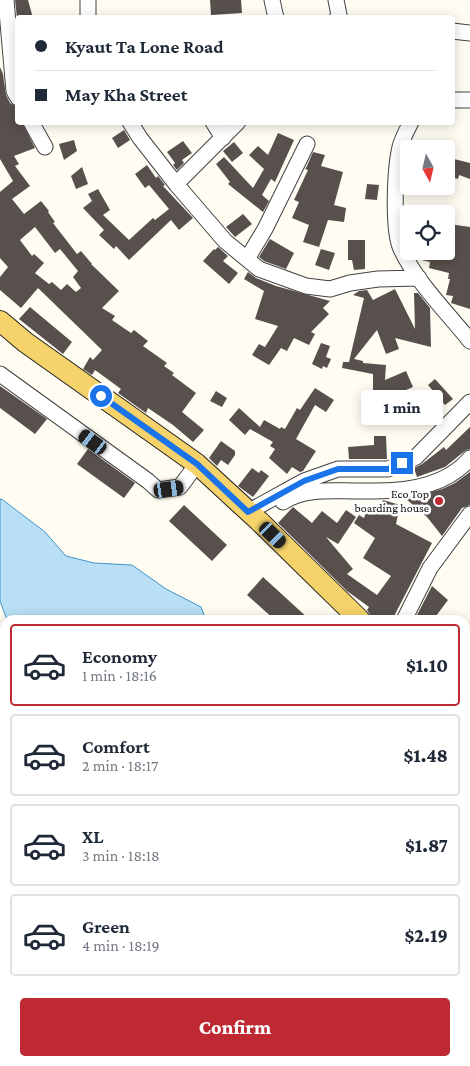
<!DOCTYPE html>
<meta charset="utf-8">
<style>
:root{--surface:#fff;--page:#f2f2f3;--text:#1f2937;--muted:#747a83;--line:#e0e1e3;--accent:#be2932}
body{margin:0;font-family:"Crimson Pro",serif;background:var(--page);color:var(--text);height:100vh;display:flex;flex-direction:column;font-size:19px;white-space:nowrap}
*{box-sizing:border-box;margin:0}
p{font-size:16px;color:var(--muted)}
.icon{flex:none;width:28px;height:28px;fill:none;stroke:currentColor;stroke-width:2;stroke-linecap:round;stroke-linejoin:round}
.map{position:relative;flex:1;overflow:hidden}
.drawer{position:absolute;left:0px;top:615px;width:470px;height:451px;display:flex;flex-direction:column;background:var(--surface);border-radius:15px 15px 0 0;box-shadow:0 2px 12px #0003}
.drawer>*{flex:none}
.hud{position:absolute;left:15px;top:15px;width:440px;height:110px;border-radius:5px;box-shadow:0 2px 12px #0003;display:grid;align-content:center;height:110px;padding:0 20px;background:var(--surface)}
.needle{width:32px;rotate:172deg}
.controls{position:absolute;left:400px;top:140px;display:grid;gap:10px}
.controls a{display:grid;place-items:center;width:55px;height:55px;border-radius:5px;background:var(--surface);box-shadow:0 2px 12px #0003;font-size:25px}
.end{position:absolute;width:22px;height:22px;margin:-11px;border:6px solid #1a73e8;background:#fff;box-shadow:0 0 0 2px #fff}
.from{border-radius:50%}
.bubble{position:absolute;height:35px;border-radius:5px;background:var(--surface);box-shadow:0 2px 12px #0003;font-size:16px;font-weight:800;line-height:35px;text-align:center}
.car{position:absolute;width:15px;height:30px;margin:-15px -8px;border-radius:6px;box-shadow:0 0 4px 1px #0007;background:linear-gradient(#222 24%,#8ab4d8 0 40%,#222 0 76%,#8ab4d8 0 86%,#222 0)}
.hud b{display:flex;align-items:center;gap:18px;height:48px;font-size:19px}
.hud b+b{border-top:1px solid var(--line)}
.hud i{width:12px;height:12px;background:var(--text)}
ul{padding:9px 0 0;list-style:none}
li{display:flex;align-items:center;gap:15px;height:82px;margin:0 10px 8px;padding:0 10px;border:2px solid var(--line);border-radius:5px}
li div{flex:1}
li b{display:block;font-size:19px}
li em{font-style:normal;font-weight:800}
li.active{border-color:var(--accent)}
li>.icon{width:45px;height:45px;stroke-width:1.5}
.action{display:flex;gap:10px;margin-top:auto;padding:10px 20px}
.action a{flex:1;height:58px;border-radius:5px;background:var(--accent);color:#fff;font-size:20px;font-weight:800;line-height:58px;text-align:center}
.map>svg:first-child{display:block}
</style>
<div class="map">
<svg width="470" height="1066" viewBox="0 0 470 1066">
<rect width="100%" height="100%" fill="#fffcf2"/>
<path fill="#d4e9bc" d="M 470,943 L 470,1066 L 0,1066 L 0,1016 L 5,1014 L 5,1061 L 465,1061 L 465,946 Z"/>
<path fill="#b8dff5" stroke="#4095cb" d="M 0,499 L 3,500 L 45,532 L 66,556 L 94,563 L 132,565 L 166,589 L 201,607 L 206,620 L 7,620 L 0,601 Z"/>
<path fill="#58504c" fill-rule="evenodd" d="M 15,0 L 28,0 L 33,18 L 17,18 Z
M 210,0 L 241,0 L 242,13 L 211,15 Z
M 0,67 L 3,74 L 6,95 L 10,103 L 17,107 L 18,122 L 22,122 L 35,148 L 14,156 L 19,164 L 15,166 L 30,186 L 12,199 L 24,214 L 41,201 L 49,211 L 48,212 L 55,222 L 53,223 L 77,254 L 81,251 L 92,264 L 91,264 L 119,291 L 102,308 L 115,316 L 112,320 L 131,333 L 134,330 L 148,341 L 143,346 L 167,363 L 164,366 L 174,373 L 172,375 L 196,393 L 182,412 L 204,430 L 193,442 L 173,425 L 148,408 L 146,413 L 118,393 L 121,389 L 95,370 L 92,375 L 83,369 L 90,357 L 93,360 L 102,350 L 38,288 L 21,308 L 0,290 L 0,277 L 8,267 L 0,258 L 0,192 L 13,181 L 0,159 ZM 35,227 L 55,253 L 60,249 L 78,271 L 73,277 L 81,288 L 76,292 L 67,284 L 61,290 L 52,282 L 49,284 L 35,273 L 44,263 L 34,254 L 32,256 L 20,240 Z
M 124,130 L 130,140 L 118,148 L 112,138 Z
M 278,133 L 294,140 L 275,182 L 271,179 L 262,195 L 269,201 L 263,212 L 228,184 L 230,182 L 216,164 L 224,157 L 253,188 L 264,169 L 249,155 L 258,146 L 268,155 Z
M 74,140 L 77,151 L 64,160 L 59,144 Z
M 183,141 L 192,153 L 182,160 L 184,163 L 177,170 L 173,165 L 175,163 L 167,152 Z
M 234,142 L 243,153 L 232,162 L 223,151 Z
M 313,152 L 325,155 L 321,166 L 343,172 L 334,205 L 346,208 L 344,222 L 328,220 L 319,247 L 303,242 L 309,225 L 292,218 L 299,202 L 294,200 L 308,170 L 305,169 L 306,168 Z
M 446,157 L 470,163 L 470,179 L 459,175 L 458,179 L 446,176 Z
M 147,165 L 156,178 L 158,176 L 165,185 L 163,186 L 193,218 L 179,230 L 171,220 L 129,260 L 116,246 L 114,249 L 99,235 L 104,230 L 83,208 L 92,201 L 88,194 L 98,189 L 110,210 L 103,215 L 129,240 L 153,218 L 155,220 L 169,209 L 149,185 L 145,188 L 135,174 Z
M 82,167 L 88,184 L 76,189 L 71,176 Z
M 367,184 L 379,185 L 377,200 L 365,199 Z
M 243,214 L 252,224 L 235,237 L 226,227 Z
M 449,224 L 470,227 L 470,309 L 451,303 L 453,296 L 446,295 L 450,279 L 448,279 L 449,273 L 429,268 L 430,262 L 417,259 L 416,256 L 434,254 L 446,257 L 446,240 Z
M 270,239 L 294,253 L 286,269 L 264,261 L 259,257 Z
M 348,240 L 365,240 L 365,269 L 354,270 L 352,260 L 348,260 Z
M 218,247 L 228,256 L 223,261 L 238,273 L 229,284 L 203,261 L 214,249 L 215,250 Z
M 321,249 L 335,253 L 329,270 L 315,265 Z
M 248,272 L 256,278 L 276,286 L 330,301 L 323,308 L 329,314 L 311,332 L 315,334 L 309,345 L 294,338 L 287,351 L 281,348 L 269,365 L 252,355 L 259,344 L 265,347 L 278,326 L 255,319 L 264,291 L 244,279 Z
M 395,289 L 415,329 L 414,293 L 418,293 L 430,308 L 431,347 L 395,338 L 399,349 L 386,354 L 377,330 L 354,359 L 363,361 L 363,363 L 386,365 L 385,380 L 406,371 L 413,387 L 385,399 L 385,402 L 373,402 L 373,374 L 342,368 L 343,362 L 349,362 L 364,298 L 353,295 L 359,291 L 367,290 L 373,300 Z
M 30,307 L 72,342 L 63,354 L 19,319 Z
M 321,343 L 330,346 L 326,357 L 331,359 L 327,368 L 323,366 L 322,369 L 312,364 Z
M 435,379 L 453,399 L 445,405 L 428,385 Z
M 0,386 L 47,419 L 35,434 L 0,408 Z
M 315,388 L 334,400 L 326,412 L 315,405 L 296,439 L 316,451 L 303,471 L 300,472 L 292,467 L 287,474 L 269,458 L 275,449 L 270,446 L 273,442 L 250,429 L 245,435 L 229,420 L 239,408 L 260,427 L 264,420 L 280,429 L 281,427 L 285,429 L 297,408 L 300,410 Z
M 216,391 L 227,398 L 222,407 L 210,401 Z
M 470,427 L 470,449 L 466,450 L 445,467 L 417,477 L 414,468 L 422,464 L 444,447 L 446,450 Z
M 374,436 L 386,436 L 387,459 L 349,459 L 348,447 L 374,445 Z
M 221,441 L 235,451 L 235,455 L 228,465 L 221,460 L 217,466 L 209,458 Z
M 88,449 L 135,483 L 124,498 L 77,464 Z
M 252,468 L 259,473 L 261,470 L 269,476 L 253,497 L 238,486 Z
M 470,472 L 470,505 L 462,508 L 442,536 L 427,517 L 406,499 L 442,489 L 455,483 Z
M 383,500 L 400,505 L 396,524 L 432,543 L 392,620 L 372,620 L 371,616 L 367,610 L 369,607 L 347,591 L 278,523 L 293,507 L 312,523 L 322,511 L 337,523 L 346,510 L 356,517 L 338,544 L 326,537 L 353,569 L 347,574 L 377,595 L 391,576 L 363,558 L 375,538 L 354,523 L 359,515 L 364,518 L 367,510 L 379,514 Z
M 184,505 L 227,545 L 212,561 L 169,521 Z
M 263,577 L 310,620 L 275,620 L 247,595 Z
M 432,586 L 448,600 L 433,620 L 421,620 L 416,617 Z"/>
<g fill="none" stroke-linecap="round" stroke-linejoin="round">
<defs>
<path id="minor" d="M 6,0 L 14,91 L 18,98
M 88,0 L 88,18
M 272,0 L 276,18
M 336,0 L 339,15 L 337,18
M 452,31 L 470,33
M 452,100 L 470,100
M 31,122 L 45,147
M 130,122 L 140,138 L 176,184 L 225,241 L 259,269 L 306,286 L 330,289 L 350,283 L 378,279 L 419,278
M 213,122 L 223,138
M 411,122 C 407,130 402,139 400,147 C 395,168 392,230 401,249 C 417,283 447,312 470,341
M 176,184 L 238,122
M 247,259 L 265,229 L 307,144
M 0,374 L 148,481 L 158,490 L 180,487 L 197,464
M 283,502 C 304,488 331,491 355,491 C 387,491 421,492 450,475 C 458,470 464,466 470,458
M 248,512 L 304,481 L 338,469 L 388,469 L 416,457 L 470,402
M 404,620 L 430,568 L 470,514
M 465,897 L 470,894
M 0,954 L 5,954"/>
<path id="major" d="M 0,321 L 25,342 L 197,464 L 259,521 L 360,620
M 465,719 L 470,723"/>
</defs>
<use href="#minor" stroke="#424242" stroke-width="17"/>
<use href="#major" stroke="#202020" stroke-width="22"/>
<use href="#minor" stroke="#fff" stroke-width="15"/>
<use href="#major" stroke="#f6d26b" stroke-width="20"/>
</g>
<g fill="none" stroke-linecap="round" stroke-linejoin="round">
<path stroke="#1a73e8" stroke-width="6" d="M 101,396 L 197,464 L 248,512 L 304,481 L 338,469 L 388,469 L 402,463"/>
</g>
<circle fill="#be2932" stroke="#fff" stroke-width="2" cx="439" cy="501" r="5"/>
<g text-anchor="middle" dominant-baseline="central" stroke-width="5" stroke-linejoin="round" paint-order="stroke">
<g font-size="12" fill="#0f0f0f" stroke="#fff" text-anchor="end">
<text x="429" y="494">Eco Top<tspan x="429" dy="14">boarding house</tspan></text>
</g>
</g>
</svg>
<div class="controls">
<a><svg class="needle" viewBox="-14 -14 28 28"><path d="M0-13l5 13h-10z" fill="#e53935"/><path d="M0 13l5-13h-10z" fill="#747a83"/></svg></a>
<a><svg class="icon" aria-label="locate" viewBox="0 0 24 24"><circle cx="12" cy="12" r="6"/><path d="M12 2v4M12 18v4M2 12h4M18 12h4"/></svg></a>
</div>
<i class="end from" style="left:101px;top:396px"></i>
<i class="end" style="left:402px;top:463px"></i>
<div class="bubble" style="left:361px;top:390px;width:82px">1 min</div>
<i class="car" style="left:93px;top:442px;rotate:306deg"></i>
<i class="car" style="left:169px;top:489px;rotate:82deg"></i>
<i class="car" style="left:273px;top:535px;rotate:134deg"></i>
<div class="hud">
<b><i class="from"></i>Kyaut Ta Lone Road</b>
<b><i></i>May Kha Street</b>
</div>
<section class="drawer">
<ul>
<li class="active"><svg class="icon" aria-label="car" viewBox="0 0 24 24"><path d="M5 17H2v-5l4-1 3-4h7l3 4 3 1v5h-3M9 17h6M6 11h13"/><circle cx="7" cy="17" r="2"/><circle cx="17" cy="17" r="2"/></svg><div><b>Economy</b><p>1 min · 18:16</p></div><em>$1.10</em></li>
<li><svg class="icon" aria-label="car" viewBox="0 0 24 24"><path d="M5 17H2v-5l4-1 3-4h7l3 4 3 1v5h-3M9 17h6M6 11h13"/><circle cx="7" cy="17" r="2"/><circle cx="17" cy="17" r="2"/></svg><div><b>Comfort</b><p>2 min · 18:17</p></div><em>$1.48</em></li>
<li><svg class="icon" aria-label="car" viewBox="0 0 24 24"><path d="M5 17H2v-5l4-1 3-4h7l3 4 3 1v5h-3M9 17h6M6 11h13"/><circle cx="7" cy="17" r="2"/><circle cx="17" cy="17" r="2"/></svg><div><b>XL</b><p>3 min · 18:18</p></div><em>$1.87</em></li>
<li><svg class="icon" aria-label="car" viewBox="0 0 24 24"><path d="M5 17H2v-5l4-1 3-4h7l3 4 3 1v5h-3M9 17h6M6 11h13"/><circle cx="7" cy="17" r="2"/><circle cx="17" cy="17" r="2"/></svg><div><b>Green</b><p>4 min · 18:19</p></div><em>$2.19</em></li>
</ul>
<div class="action"><a>Confirm</a></div>
</section>
</div>
